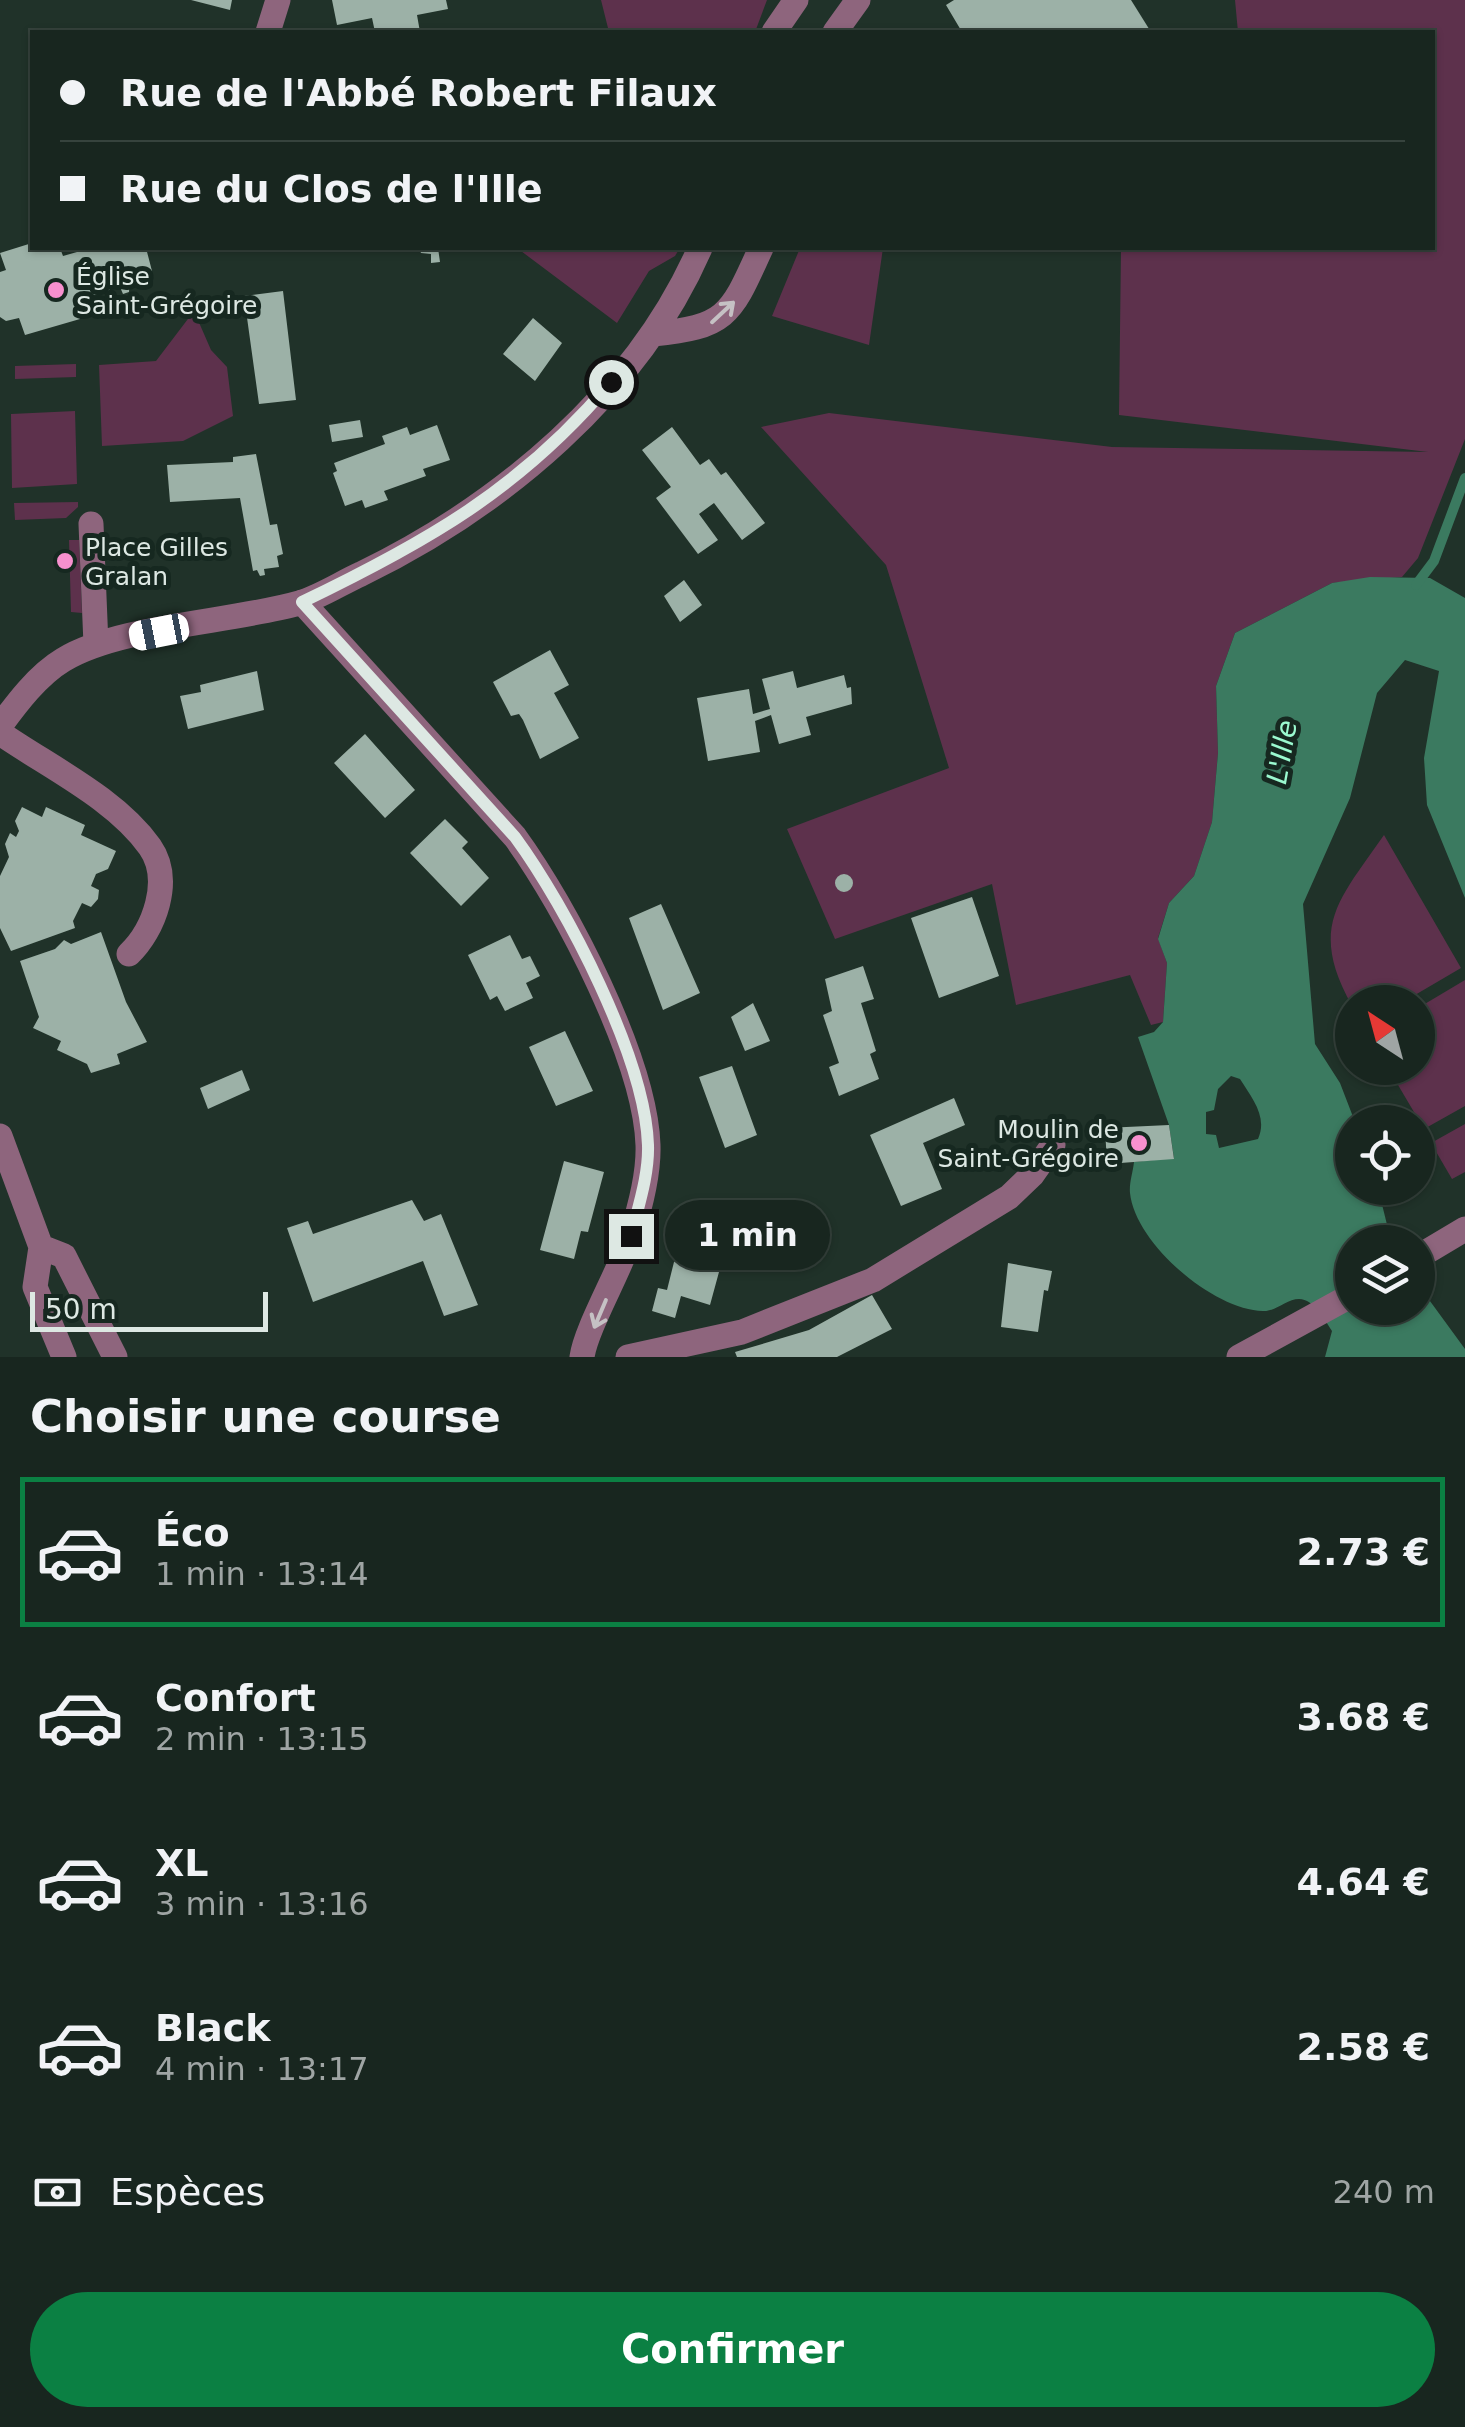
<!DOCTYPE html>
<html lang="fr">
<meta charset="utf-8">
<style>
:root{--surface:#18261f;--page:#212e28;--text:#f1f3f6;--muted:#9fa5a4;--line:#36433d;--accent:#0b8043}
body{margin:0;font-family:"DejaVu Sans",sans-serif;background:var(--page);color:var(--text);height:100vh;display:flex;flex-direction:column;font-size:38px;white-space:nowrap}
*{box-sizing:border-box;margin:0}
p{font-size:32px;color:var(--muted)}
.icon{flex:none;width:55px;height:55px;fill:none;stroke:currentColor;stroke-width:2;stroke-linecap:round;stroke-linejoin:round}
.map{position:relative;height:1357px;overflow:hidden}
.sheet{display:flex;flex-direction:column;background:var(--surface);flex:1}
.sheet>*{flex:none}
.guide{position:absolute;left:30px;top:30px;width:1405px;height:220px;border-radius:0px;box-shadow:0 2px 8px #0004,0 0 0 2px var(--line);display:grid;align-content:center;height:220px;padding:0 30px;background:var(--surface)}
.needle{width:65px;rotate:324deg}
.fabs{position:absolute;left:1335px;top:985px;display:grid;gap:20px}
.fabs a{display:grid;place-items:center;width:100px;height:100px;border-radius:50%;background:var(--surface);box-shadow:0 2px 8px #0004,0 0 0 2px var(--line);font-size:50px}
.scale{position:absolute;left:30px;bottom:25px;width:238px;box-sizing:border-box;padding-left:10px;border:5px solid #dde8e3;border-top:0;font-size:28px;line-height:35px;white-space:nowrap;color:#dde8e3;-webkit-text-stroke:8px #162820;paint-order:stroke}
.end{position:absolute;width:45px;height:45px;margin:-22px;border:12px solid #dde8e3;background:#111;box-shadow:0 0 0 5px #111}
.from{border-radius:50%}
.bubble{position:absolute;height:70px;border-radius:35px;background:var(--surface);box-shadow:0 2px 8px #0004,0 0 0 2px var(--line);font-size:32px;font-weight:600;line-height:70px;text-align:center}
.car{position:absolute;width:30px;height:60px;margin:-30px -15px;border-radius:12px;box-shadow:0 0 8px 2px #0007;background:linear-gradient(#fff 24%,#345 0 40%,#fff 0 76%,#345 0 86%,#fff 0)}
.guide b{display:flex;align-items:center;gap:35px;height:95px;font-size:38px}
.guide b+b{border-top:2px solid var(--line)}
.guide i{width:25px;height:25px;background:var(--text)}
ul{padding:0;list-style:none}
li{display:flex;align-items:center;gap:30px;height:150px;margin:0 20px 15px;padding:0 10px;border:5px solid transparent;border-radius:0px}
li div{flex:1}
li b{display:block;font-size:38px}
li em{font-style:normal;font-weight:600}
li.current{border-color:var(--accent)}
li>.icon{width:90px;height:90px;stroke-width:1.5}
h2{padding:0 30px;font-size:45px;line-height:120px}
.pay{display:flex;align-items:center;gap:25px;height:110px;padding:0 30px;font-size:38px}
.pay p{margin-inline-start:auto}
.button{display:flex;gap:20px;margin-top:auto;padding:20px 30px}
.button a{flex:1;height:115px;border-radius:60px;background:var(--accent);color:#fff;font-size:40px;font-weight:600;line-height:115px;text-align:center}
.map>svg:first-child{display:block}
</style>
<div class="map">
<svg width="1465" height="1357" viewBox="0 0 1465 1357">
<rect width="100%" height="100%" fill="#203229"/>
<path fill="#5d314c" d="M 601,0 L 767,0 L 755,32 L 609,32 Z
M 1235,0 L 1465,0 L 1465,439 L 1418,558 L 1402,577 L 1332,583 L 1235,633 L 1216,686 L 1218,753 L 1212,822 L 1194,876 L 1169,903 L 1158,938 L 1167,963 L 1163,1022 L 1151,1025 L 1130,975 L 1016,1005 L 992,884 L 835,939 L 787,829 L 949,768 L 886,565 L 761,427 L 829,413 L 1112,447 L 1428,452 L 1119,415 L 1121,248 L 1432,248 L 1432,32 L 1238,32 Z
M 517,248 L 680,248 L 675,256 L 649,271 L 617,323 Z
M 800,248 L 883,248 L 869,345 L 772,316 Z
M 194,311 L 211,350 L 227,367 L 233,416 L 183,441 L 102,446 L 99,365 L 156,361 Z
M 76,364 L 76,377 L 15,379 L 15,366 Z
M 75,411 L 77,484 L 12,488 L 11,414 Z
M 78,502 L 78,507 L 66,518 L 15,520 L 14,503 Z
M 69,540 L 79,540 L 82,613 L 71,612 Z
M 1384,835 L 1461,968 L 1403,1002 L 1352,1002 L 1352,1006 C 1308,927 1339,900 1384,835 Z
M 1465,980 L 1465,1106 L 1424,1129 L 1388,1068 L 1418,1068 L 1418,1008 Z
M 1465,1124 L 1465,1172 L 1452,1179 L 1431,1143 Z"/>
<path fill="#3b7a60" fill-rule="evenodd" d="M 1370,577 L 1430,578 L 1465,598 L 1465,898 L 1427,805 L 1424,758 L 1439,671 L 1405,660 L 1377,693 L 1350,798 L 1303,904 L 1315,1044 L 1340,1083 L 1355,1122 L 1352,1188 L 1378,1188 L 1391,1241 L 1352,1242 L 1352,1308 L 1418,1308 L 1419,1286 L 1465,1349 L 1465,1357 L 1325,1357 L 1332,1331 C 1325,1321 1314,1299 1299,1299 C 1287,1299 1275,1312 1263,1311 C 1213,1310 1135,1243 1130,1193 C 1129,1183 1133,1172 1134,1162 L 1174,1158 L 1169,1125 L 1138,1037 L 1154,1032 L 1163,1022 L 1167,963 L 1158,939 L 1169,903 L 1194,876 L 1212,822 L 1218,753 L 1216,686 L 1235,633 L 1332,583 ZM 1231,1076 L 1240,1079 C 1252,1098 1268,1117 1258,1139 L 1219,1148 L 1216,1135 L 1206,1134 L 1206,1112 L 1214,1110 L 1218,1089 Z"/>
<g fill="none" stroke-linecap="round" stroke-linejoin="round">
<path stroke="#3b7a60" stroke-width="10" d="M 1416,585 L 1434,561 L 1465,478"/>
</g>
<path fill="#9cb1a7" d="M 191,0 L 232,0 L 230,10 Z
M 332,0 L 446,0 L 448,9 L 417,15 L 420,32 L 375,32 L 372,18 L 337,25 Z
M 954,0 L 1131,0 L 1151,32 L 962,32 L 946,5 Z
M 32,243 L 32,248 L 60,248 L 63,256 L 91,248 L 146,248 L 152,271 L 130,278 L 129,292 L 123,294 L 120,287 L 74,301 L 80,319 L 25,335 L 19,318 L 6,321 L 0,317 L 0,272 L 6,270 L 0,253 Z
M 419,248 L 438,248 L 440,262 L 431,263 L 431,254 L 421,253 Z
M 283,291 L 296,400 L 259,404 L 244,296 Z
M 533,318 L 562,343 L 535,381 L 503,354 Z
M 360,420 L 363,437 L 332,442 L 329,425 Z
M 437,425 L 450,460 L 423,469 L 426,476 L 384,491 L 388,500 L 365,508 L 362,500 L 345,506 L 333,473 L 337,471 L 334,463 L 385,444 L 382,436 L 407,427 L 410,435 Z
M 672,427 L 700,465 L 709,459 L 721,475 L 726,472 L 765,523 L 742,540 L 714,503 L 699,514 L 718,540 L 698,554 L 656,498 L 671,487 L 642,450 Z
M 256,454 L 270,525 L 277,524 L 283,554 L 277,556 L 279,567 L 264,569 L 265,575 L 260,576 L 257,570 L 253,571 L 240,498 L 170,502 L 167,465 L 233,462 L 233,457 Z
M 684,580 L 702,605 L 680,622 L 664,596 Z
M 550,650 L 569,685 L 554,693 L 579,738 L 540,759 L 523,720 L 519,714 L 511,716 L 493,682 Z
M 257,671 L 264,710 L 188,729 L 180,696 L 201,692 L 200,685 Z
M 793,671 L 797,688 L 844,675 L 847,688 L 851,687 L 852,704 L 806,717 L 811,735 L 779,744 L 771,715 L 755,721 L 760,752 L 708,761 L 697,698 L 749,689 L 753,714 L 770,709 L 762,679 Z
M 365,734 L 415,790 L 385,818 L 334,763 Z
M 22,807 L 42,817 L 46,807 L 85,825 L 81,835 L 116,851 L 108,869 L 96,874 L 91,886 L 99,890 L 98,899 L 91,907 L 82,903 L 73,921 L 75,928 L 11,951 L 0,928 L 0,876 L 9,857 L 5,844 L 10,833 L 16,837 L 19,831 L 15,821 Z
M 445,819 L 468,842 L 462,848 L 489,878 L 461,906 L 410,853 Z
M835 883a9 9 0 1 1 18 0a9 9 0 1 1-18 0Z
M 972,897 L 999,976 L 939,998 L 911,918 Z
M 661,904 L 700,993 L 663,1010 L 629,918 Z
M 101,932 L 126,1002 L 147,1042 L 117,1054 L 120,1064 L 91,1073 L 87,1064 L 57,1050 L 61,1041 L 33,1028 L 39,1017 L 20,961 L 55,949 L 64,940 L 71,944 Z
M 510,935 L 522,959 L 530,956 L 540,976 L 526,983 L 533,998 L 505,1011 L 497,996 L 490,1000 L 468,955 Z
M 863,966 L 874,999 L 861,1003 L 876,1051 L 870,1054 L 879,1079 L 839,1096 L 829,1067 L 839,1063 L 823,1015 L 832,1011 L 825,979 Z
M 753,1003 L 770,1041 L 745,1051 L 731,1017 Z
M 565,1031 L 593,1091 L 556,1106 L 529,1047 Z
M 732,1066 L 757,1135 L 725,1148 L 699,1077 Z
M 242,1070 L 250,1090 L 208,1109 L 200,1088 Z
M 954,1098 L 965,1125 L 923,1143 L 942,1189 L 901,1206 L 870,1135 Z
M 1169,1125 L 1174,1159 L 1107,1164 L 1105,1128 Z
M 564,1161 L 604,1172 L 588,1232 L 581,1231 L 574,1259 L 540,1250 Z
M 412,1200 L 424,1221 L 441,1214 L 478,1305 L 444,1316 L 423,1261 L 313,1302 L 287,1228 L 308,1221 L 313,1234 Z
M 685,1218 L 717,1228 L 709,1257 L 722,1261 L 710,1305 L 681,1296 L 675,1318 L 652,1311 L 658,1288 L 667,1290 Z
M 1008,1263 L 1052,1271 L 1048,1291 L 1044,1290 L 1038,1332 L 1001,1327 Z
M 872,1295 L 892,1329 L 837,1357 L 737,1357 L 735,1352 L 809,1330 Z"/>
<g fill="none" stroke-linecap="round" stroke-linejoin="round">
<path stroke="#8e657d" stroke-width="25" d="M 268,32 L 278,0
M 774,32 L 796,0
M 835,32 L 858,0
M 653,334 C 728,327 731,314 761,248
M 91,524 L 96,645
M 302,602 L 515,837 C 566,907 645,1059 648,1145 C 649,1174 640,1208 631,1236 C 621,1269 586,1328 582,1357
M 0,726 C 17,703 38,675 63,660 C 118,626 233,622 299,603 C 320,597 341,583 361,574 C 501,506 637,393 700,248
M 0,733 C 49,767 115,798 150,847 C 173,880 154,930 129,954
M 0,1136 L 41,1247 L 35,1287 L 64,1357
M 41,1247 L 64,1256 L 115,1357
M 1418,1257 L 1465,1229
M 628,1357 L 742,1332 L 873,1280 L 1009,1197 L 1032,1175 L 1053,1145
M 1239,1357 L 1352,1295"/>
</g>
<defs><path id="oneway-shaft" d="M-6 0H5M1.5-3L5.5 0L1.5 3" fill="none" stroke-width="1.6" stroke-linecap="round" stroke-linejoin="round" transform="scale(2.5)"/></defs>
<g stroke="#c5c1c4">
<use href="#oneway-shaft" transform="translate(723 312) rotate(-43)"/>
<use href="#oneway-shaft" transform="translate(600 1314) rotate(113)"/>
</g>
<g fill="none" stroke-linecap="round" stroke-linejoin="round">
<path stroke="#dde8e3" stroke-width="12" d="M 611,382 C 521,489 425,543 302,602 L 515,837 C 567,908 645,1058 648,1145 C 649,1175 638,1207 631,1236"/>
</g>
<g fill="#f790ce" stroke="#162820" stroke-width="4">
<circle cx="56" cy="290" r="10"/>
<circle cx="65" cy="561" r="10"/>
<circle cx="1139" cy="1143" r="10"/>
</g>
<g text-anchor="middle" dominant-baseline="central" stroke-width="10" stroke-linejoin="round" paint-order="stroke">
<g font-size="25" fill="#dde8e3" stroke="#162820" text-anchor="start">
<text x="76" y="276">Église<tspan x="76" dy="29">Saint-Grégoire</tspan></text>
<text x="85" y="547">Place Gilles<tspan x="85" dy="29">Gralan</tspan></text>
<text x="1119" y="1129" text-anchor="end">Moulin de<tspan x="1119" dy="29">Saint-Grégoire</tspan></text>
</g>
<g font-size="28" font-style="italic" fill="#9bfad0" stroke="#162820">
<text transform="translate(1282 752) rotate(-80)">L'Ille</text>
</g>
</g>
</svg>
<div class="fabs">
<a><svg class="needle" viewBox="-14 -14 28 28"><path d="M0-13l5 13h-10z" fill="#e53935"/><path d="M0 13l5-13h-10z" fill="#9fa5a4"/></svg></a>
<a><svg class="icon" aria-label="locate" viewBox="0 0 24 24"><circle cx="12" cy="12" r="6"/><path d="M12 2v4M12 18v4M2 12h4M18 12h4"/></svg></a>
<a><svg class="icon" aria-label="layers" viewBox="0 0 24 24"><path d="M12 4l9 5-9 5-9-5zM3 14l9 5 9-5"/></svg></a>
</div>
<div class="scale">50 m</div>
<i class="end from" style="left:611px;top:382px"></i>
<i class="end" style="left:631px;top:1236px"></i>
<div class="bubble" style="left:665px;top:1200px;width:165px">1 min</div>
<i class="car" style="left:159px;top:632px;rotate:259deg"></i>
<div class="guide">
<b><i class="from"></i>Rue de l'Abbé Robert Filaux</b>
<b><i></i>Rue du Clos de l'Ille</b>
</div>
</div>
<section class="sheet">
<h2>Choisir une course</h2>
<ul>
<li class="current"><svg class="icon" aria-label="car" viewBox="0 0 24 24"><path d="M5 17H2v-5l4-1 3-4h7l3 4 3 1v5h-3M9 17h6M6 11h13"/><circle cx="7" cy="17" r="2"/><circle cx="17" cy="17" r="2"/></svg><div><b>Éco</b><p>1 min · 13:14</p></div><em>2.73 €</em></li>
<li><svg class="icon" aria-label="car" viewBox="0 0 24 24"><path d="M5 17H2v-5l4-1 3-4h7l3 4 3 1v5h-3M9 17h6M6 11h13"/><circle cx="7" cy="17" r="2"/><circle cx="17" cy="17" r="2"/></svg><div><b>Confort</b><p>2 min · 13:15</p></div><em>3.68 €</em></li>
<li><svg class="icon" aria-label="car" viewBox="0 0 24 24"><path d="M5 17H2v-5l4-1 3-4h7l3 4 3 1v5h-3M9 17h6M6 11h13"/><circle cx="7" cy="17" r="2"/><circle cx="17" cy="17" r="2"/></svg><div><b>XL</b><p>3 min · 13:16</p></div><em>4.64 €</em></li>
<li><svg class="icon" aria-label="car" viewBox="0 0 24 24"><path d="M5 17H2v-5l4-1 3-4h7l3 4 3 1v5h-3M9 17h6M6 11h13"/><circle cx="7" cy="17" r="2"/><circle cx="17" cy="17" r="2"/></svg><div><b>Black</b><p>4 min · 13:17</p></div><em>2.58 €</em></li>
</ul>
<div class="pay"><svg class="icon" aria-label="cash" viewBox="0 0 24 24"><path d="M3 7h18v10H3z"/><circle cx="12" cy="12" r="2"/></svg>Espèces<p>240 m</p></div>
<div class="button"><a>Confirmer</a></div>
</section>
